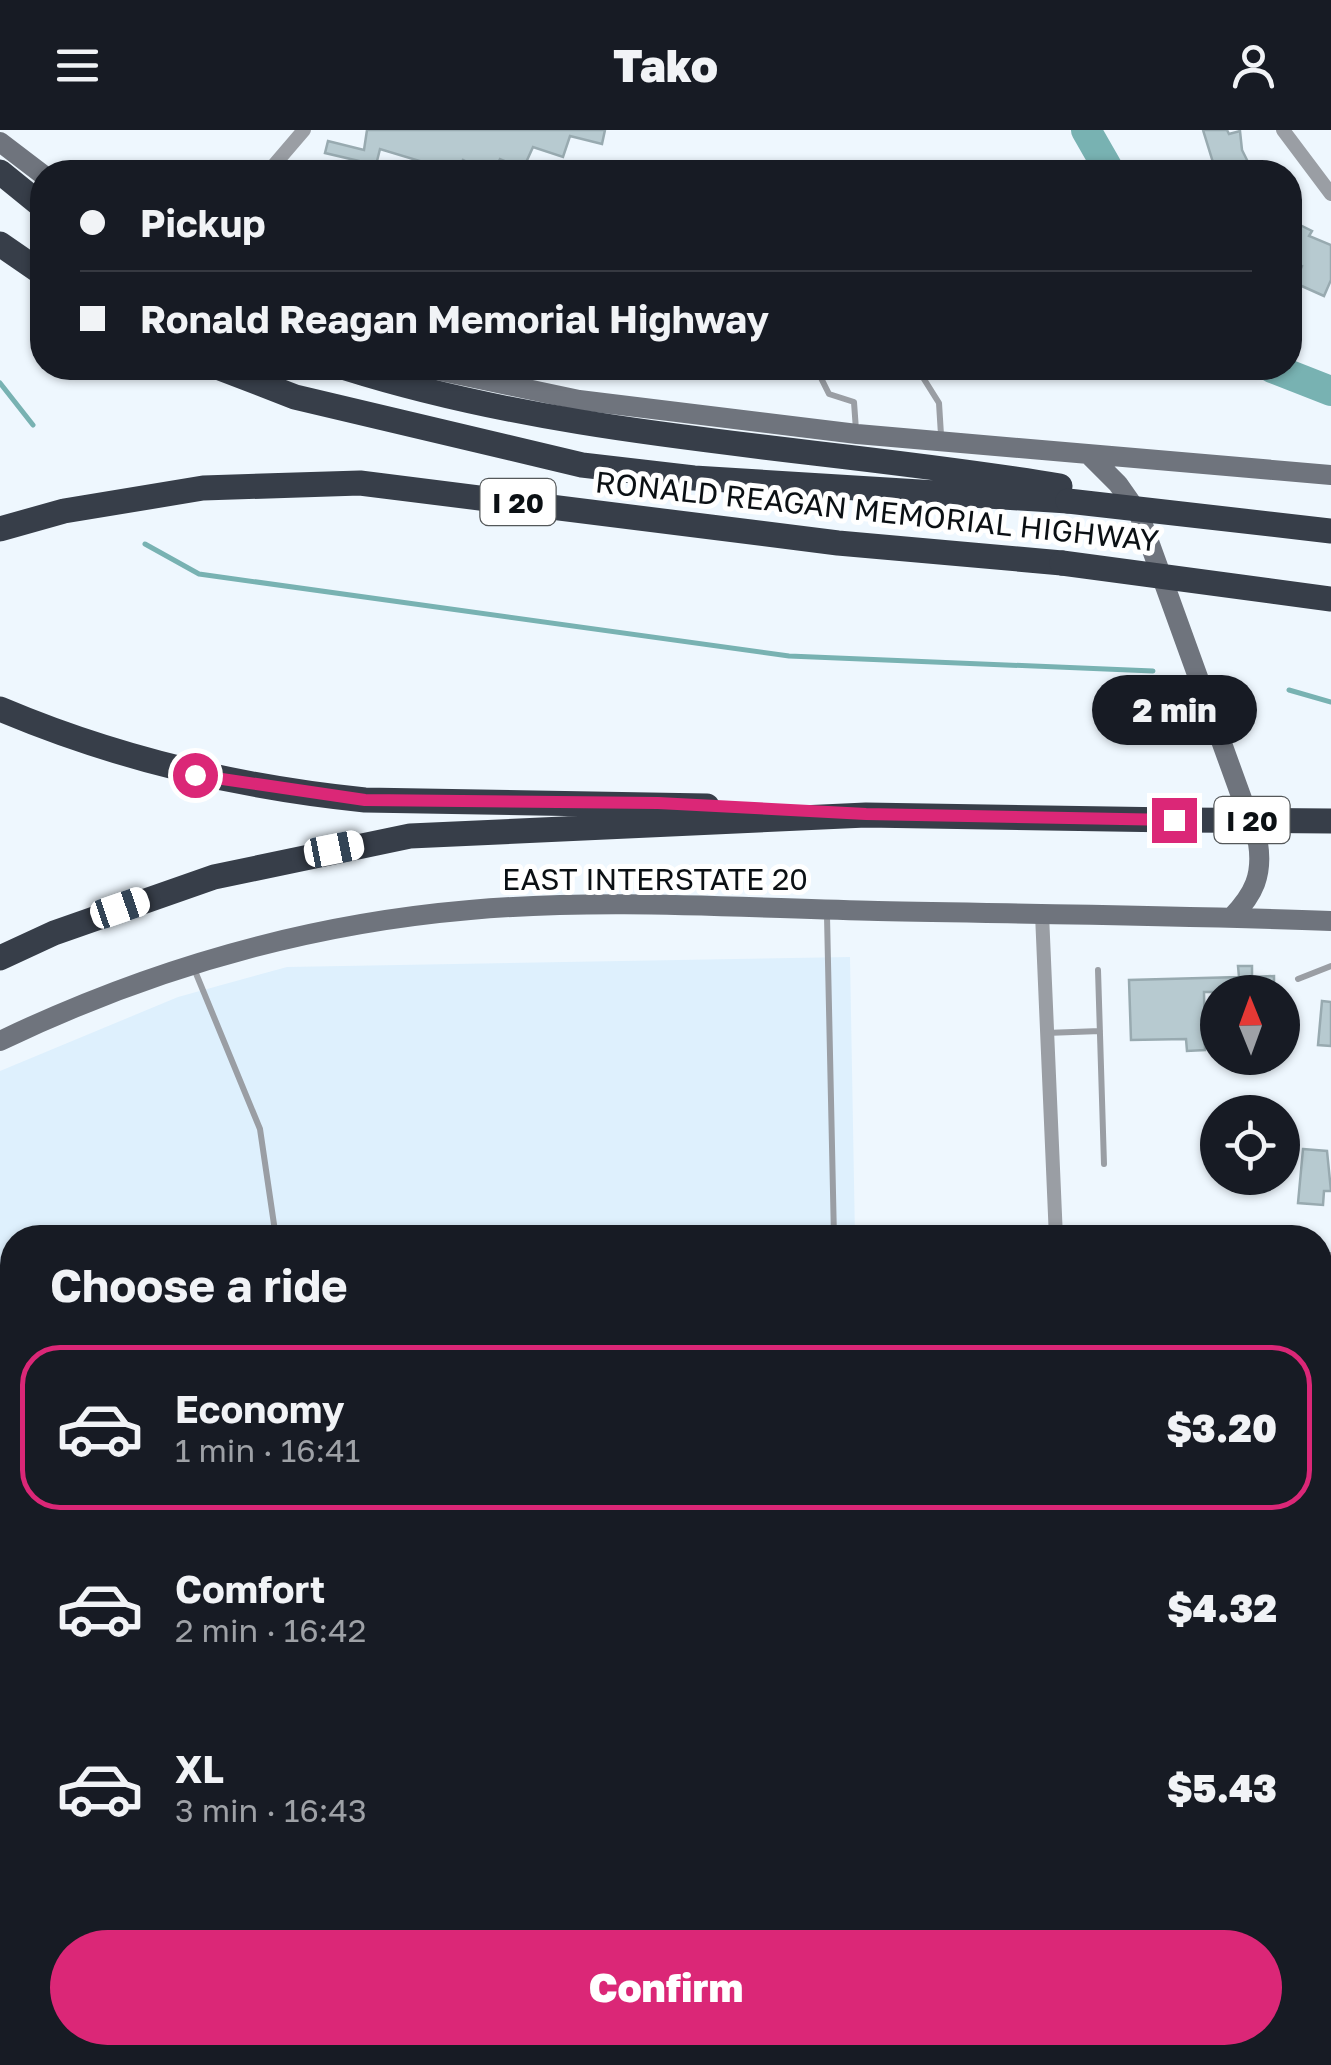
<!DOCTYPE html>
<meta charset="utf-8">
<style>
:root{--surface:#171b24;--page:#242831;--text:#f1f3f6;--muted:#9ea1a6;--line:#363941;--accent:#db2777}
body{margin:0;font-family:"Golos Text",sans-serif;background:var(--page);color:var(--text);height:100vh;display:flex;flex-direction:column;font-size:38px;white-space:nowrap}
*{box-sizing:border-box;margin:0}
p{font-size:32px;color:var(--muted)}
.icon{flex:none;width:55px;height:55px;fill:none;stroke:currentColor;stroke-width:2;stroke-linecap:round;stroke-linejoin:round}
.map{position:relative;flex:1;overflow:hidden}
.side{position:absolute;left:0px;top:1095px;width:1332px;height:840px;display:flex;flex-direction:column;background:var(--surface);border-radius:40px 40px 0 0;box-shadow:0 2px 8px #0004}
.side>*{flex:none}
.banner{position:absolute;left:30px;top:30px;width:1272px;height:220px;border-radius:40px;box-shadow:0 2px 8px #0004;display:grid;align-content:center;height:220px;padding:0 50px;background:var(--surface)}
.needle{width:65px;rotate:359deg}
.fabs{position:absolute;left:1200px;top:845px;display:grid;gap:20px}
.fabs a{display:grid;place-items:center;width:100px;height:100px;border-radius:50%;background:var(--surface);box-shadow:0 2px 8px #0004;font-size:50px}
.end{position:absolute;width:45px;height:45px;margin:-22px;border:12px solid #db2777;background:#fff;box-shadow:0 0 0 5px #fff}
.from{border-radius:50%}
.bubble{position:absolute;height:70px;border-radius:35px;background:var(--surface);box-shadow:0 2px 8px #0004;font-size:32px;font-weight:800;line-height:70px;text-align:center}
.car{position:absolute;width:30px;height:60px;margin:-30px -15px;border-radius:12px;box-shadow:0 0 8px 2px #0007;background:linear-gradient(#fff 24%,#345 0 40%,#fff 0 76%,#345 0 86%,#fff 0)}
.banner b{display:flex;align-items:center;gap:35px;height:95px;font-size:38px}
.banner b+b{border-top:2px solid var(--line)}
.banner i{width:25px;height:25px;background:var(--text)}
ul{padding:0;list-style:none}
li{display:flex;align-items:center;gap:30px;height:165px;margin:0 20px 15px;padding:0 30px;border:5px solid transparent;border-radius:40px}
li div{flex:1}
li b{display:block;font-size:38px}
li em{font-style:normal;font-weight:800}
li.on{border-color:var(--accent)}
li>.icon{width:90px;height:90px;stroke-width:1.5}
h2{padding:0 50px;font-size:45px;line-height:120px}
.button{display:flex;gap:20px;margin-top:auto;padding:20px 50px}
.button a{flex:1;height:115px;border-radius:60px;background:var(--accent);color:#fff;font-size:40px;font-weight:800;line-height:115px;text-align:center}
header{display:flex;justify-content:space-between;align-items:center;height:130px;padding:0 50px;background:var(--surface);font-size:45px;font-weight:800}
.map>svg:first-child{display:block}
</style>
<header><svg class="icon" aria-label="menu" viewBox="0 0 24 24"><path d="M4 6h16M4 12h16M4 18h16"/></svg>Tako<svg class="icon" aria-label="person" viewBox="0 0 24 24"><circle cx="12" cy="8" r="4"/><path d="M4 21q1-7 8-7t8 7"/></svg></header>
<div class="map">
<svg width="1331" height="1935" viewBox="0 0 1331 1935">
<rect width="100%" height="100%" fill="#eef7fe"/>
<path fill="#def0fd" d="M 850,827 L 855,1107 L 12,1108 L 12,1922 L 1070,1923 L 1057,1935 L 0,1935 L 0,941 L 178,867 L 287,837 Z
M 1320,1146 L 1331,1146 L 1331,1678 L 1320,1688 Z"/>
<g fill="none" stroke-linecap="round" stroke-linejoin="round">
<path stroke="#78b2b2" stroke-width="5" d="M 0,253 L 33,295
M 145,414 L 199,444 L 789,526 L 1153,541
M 1289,560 L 1331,572"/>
<path stroke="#78b2b2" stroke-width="30" d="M 1086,0 L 1110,42
M 1272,238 L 1331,261"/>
</g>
<path fill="#b7cad0" stroke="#98aab0" stroke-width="2.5" d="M 367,0 L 605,0 L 602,14 L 570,6 L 563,27 L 533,17 L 523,39 L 500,29 L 494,40 L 489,37 L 485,42 L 463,30 L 456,42 L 380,19 L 376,35 L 325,23 L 328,11 L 364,20 Z
M 1203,0 L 1227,0 L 1229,4 L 1240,1 L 1242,20 L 1253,42 L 1216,42 Z
M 1294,92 L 1312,101 L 1309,106 L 1331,115 L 1331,150 L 1324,166 L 1295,153 L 1302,136 L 1290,129 Z
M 1238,836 L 1252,836 L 1252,847 L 1274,846 L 1274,862 L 1204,862 L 1205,920 L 1187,921 L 1186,909 L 1131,910 L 1129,850 L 1239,847 Z
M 1322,871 L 1331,872 L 1331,916 L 1318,915 Z
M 1303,1019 L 1327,1021 L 1331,1061 L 1324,1061 L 1323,1075 L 1298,1073 Z"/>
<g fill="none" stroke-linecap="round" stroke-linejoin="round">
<path stroke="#9a9ea4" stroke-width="6" d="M 821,238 L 819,244 L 829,264 L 854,272 L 856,300
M 917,238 L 939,273 L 941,305
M 827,786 L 834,1108
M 1098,840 L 1104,1034
M 195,841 L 260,999 L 276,1108
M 1298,849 L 1331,836
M 1046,903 L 1100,901
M 1087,1105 L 1194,1102
M 680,1108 L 756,1105
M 1320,1799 L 1331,1814
M 1320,1867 L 1331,1852
M 186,1922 L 190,1935
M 1281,1922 L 1288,1935"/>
<path stroke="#9a9ea4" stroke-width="14" d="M 1283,0 L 1331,64
M 268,42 L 304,0
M 1042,784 L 1056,1108
M 1320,1129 L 1331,1129
M 1320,1797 L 1331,1787
M 1163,1935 L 1177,1922"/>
<path stroke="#6f747d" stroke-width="20" d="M 0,12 L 42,44
M 427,238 L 579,270 L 857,304 L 1331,345
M 1089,325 L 1118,354 L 1139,384 L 1258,713 C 1263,745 1254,764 1232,787
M 0,911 C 148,840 306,794 470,780 C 604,768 743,778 878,781 C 1029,784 1180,785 1331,791"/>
<path stroke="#373e49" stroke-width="25" d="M 0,42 L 42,76
M 0,114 L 42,143
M 220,238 L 295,267 L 582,335 L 694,348 L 1068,371
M 346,238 C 578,311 822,316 1060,356
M 0,399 L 64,381 L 203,358 L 360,353 L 838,413 L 1062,433
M 0,579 C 118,629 237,657 365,670 L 707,676
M 0,828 L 54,803 L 214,747 L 410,706 L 866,685 L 1174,690"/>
<path stroke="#373e49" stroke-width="25" d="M 1068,371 L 1331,401
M 1062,433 L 1331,469
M 1174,690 L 1331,691"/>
</g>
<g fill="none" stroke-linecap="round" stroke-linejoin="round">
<path stroke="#db2777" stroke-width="12" d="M 195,645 L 365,670 L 658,673 L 866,684 L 1174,690"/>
</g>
<g text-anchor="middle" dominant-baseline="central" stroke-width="10" stroke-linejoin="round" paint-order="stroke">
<g fill="#fff" stroke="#54585a" stroke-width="2.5">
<rect x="480.5" y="349" width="75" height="46" rx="8"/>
<rect x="1214.5" y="667" width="75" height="46" rx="8"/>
</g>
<g font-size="28" font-weight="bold" fill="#0b1014">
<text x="518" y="372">I 20</text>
<text x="1252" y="690">I 20</text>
</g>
<g font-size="30" fill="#0b1014" stroke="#fff">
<text transform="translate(877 381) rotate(6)">RONALD REAGAN MEMORIAL HIGHWAY</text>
<text x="655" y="749">EAST INTERSTATE 20</text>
</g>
</g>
</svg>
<div class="fabs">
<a><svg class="needle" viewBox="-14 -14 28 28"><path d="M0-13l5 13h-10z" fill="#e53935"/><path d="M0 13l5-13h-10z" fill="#9ea1a6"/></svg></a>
<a><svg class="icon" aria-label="locate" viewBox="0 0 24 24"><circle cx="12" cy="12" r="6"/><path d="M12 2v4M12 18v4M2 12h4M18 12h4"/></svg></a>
</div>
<i class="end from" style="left:195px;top:645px"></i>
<i class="end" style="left:1174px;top:690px"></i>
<div class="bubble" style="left:1092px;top:545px;width:165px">2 min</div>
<i class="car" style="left:334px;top:719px;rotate:79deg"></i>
<i class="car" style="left:120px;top:778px;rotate:71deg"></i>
<div class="banner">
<b><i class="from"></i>Pickup</b>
<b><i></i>Ronald Reagan Memorial Highway</b>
</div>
<section class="side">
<h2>Choose a ride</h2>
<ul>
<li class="on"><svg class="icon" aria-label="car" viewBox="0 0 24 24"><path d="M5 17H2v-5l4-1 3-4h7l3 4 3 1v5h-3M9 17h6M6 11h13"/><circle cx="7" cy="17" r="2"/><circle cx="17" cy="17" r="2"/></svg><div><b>Economy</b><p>1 min · 16:41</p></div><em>$3.20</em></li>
<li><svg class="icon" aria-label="car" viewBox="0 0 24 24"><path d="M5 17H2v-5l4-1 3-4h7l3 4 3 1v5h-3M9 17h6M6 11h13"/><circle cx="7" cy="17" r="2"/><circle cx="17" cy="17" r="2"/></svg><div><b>Comfort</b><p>2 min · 16:42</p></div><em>$4.32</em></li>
<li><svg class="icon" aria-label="car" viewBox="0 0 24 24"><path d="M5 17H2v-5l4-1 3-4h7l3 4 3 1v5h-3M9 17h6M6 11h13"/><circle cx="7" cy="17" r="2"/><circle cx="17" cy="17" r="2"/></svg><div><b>XL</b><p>3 min · 16:43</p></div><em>$5.43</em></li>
</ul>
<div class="button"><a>Confirm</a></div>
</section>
</div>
